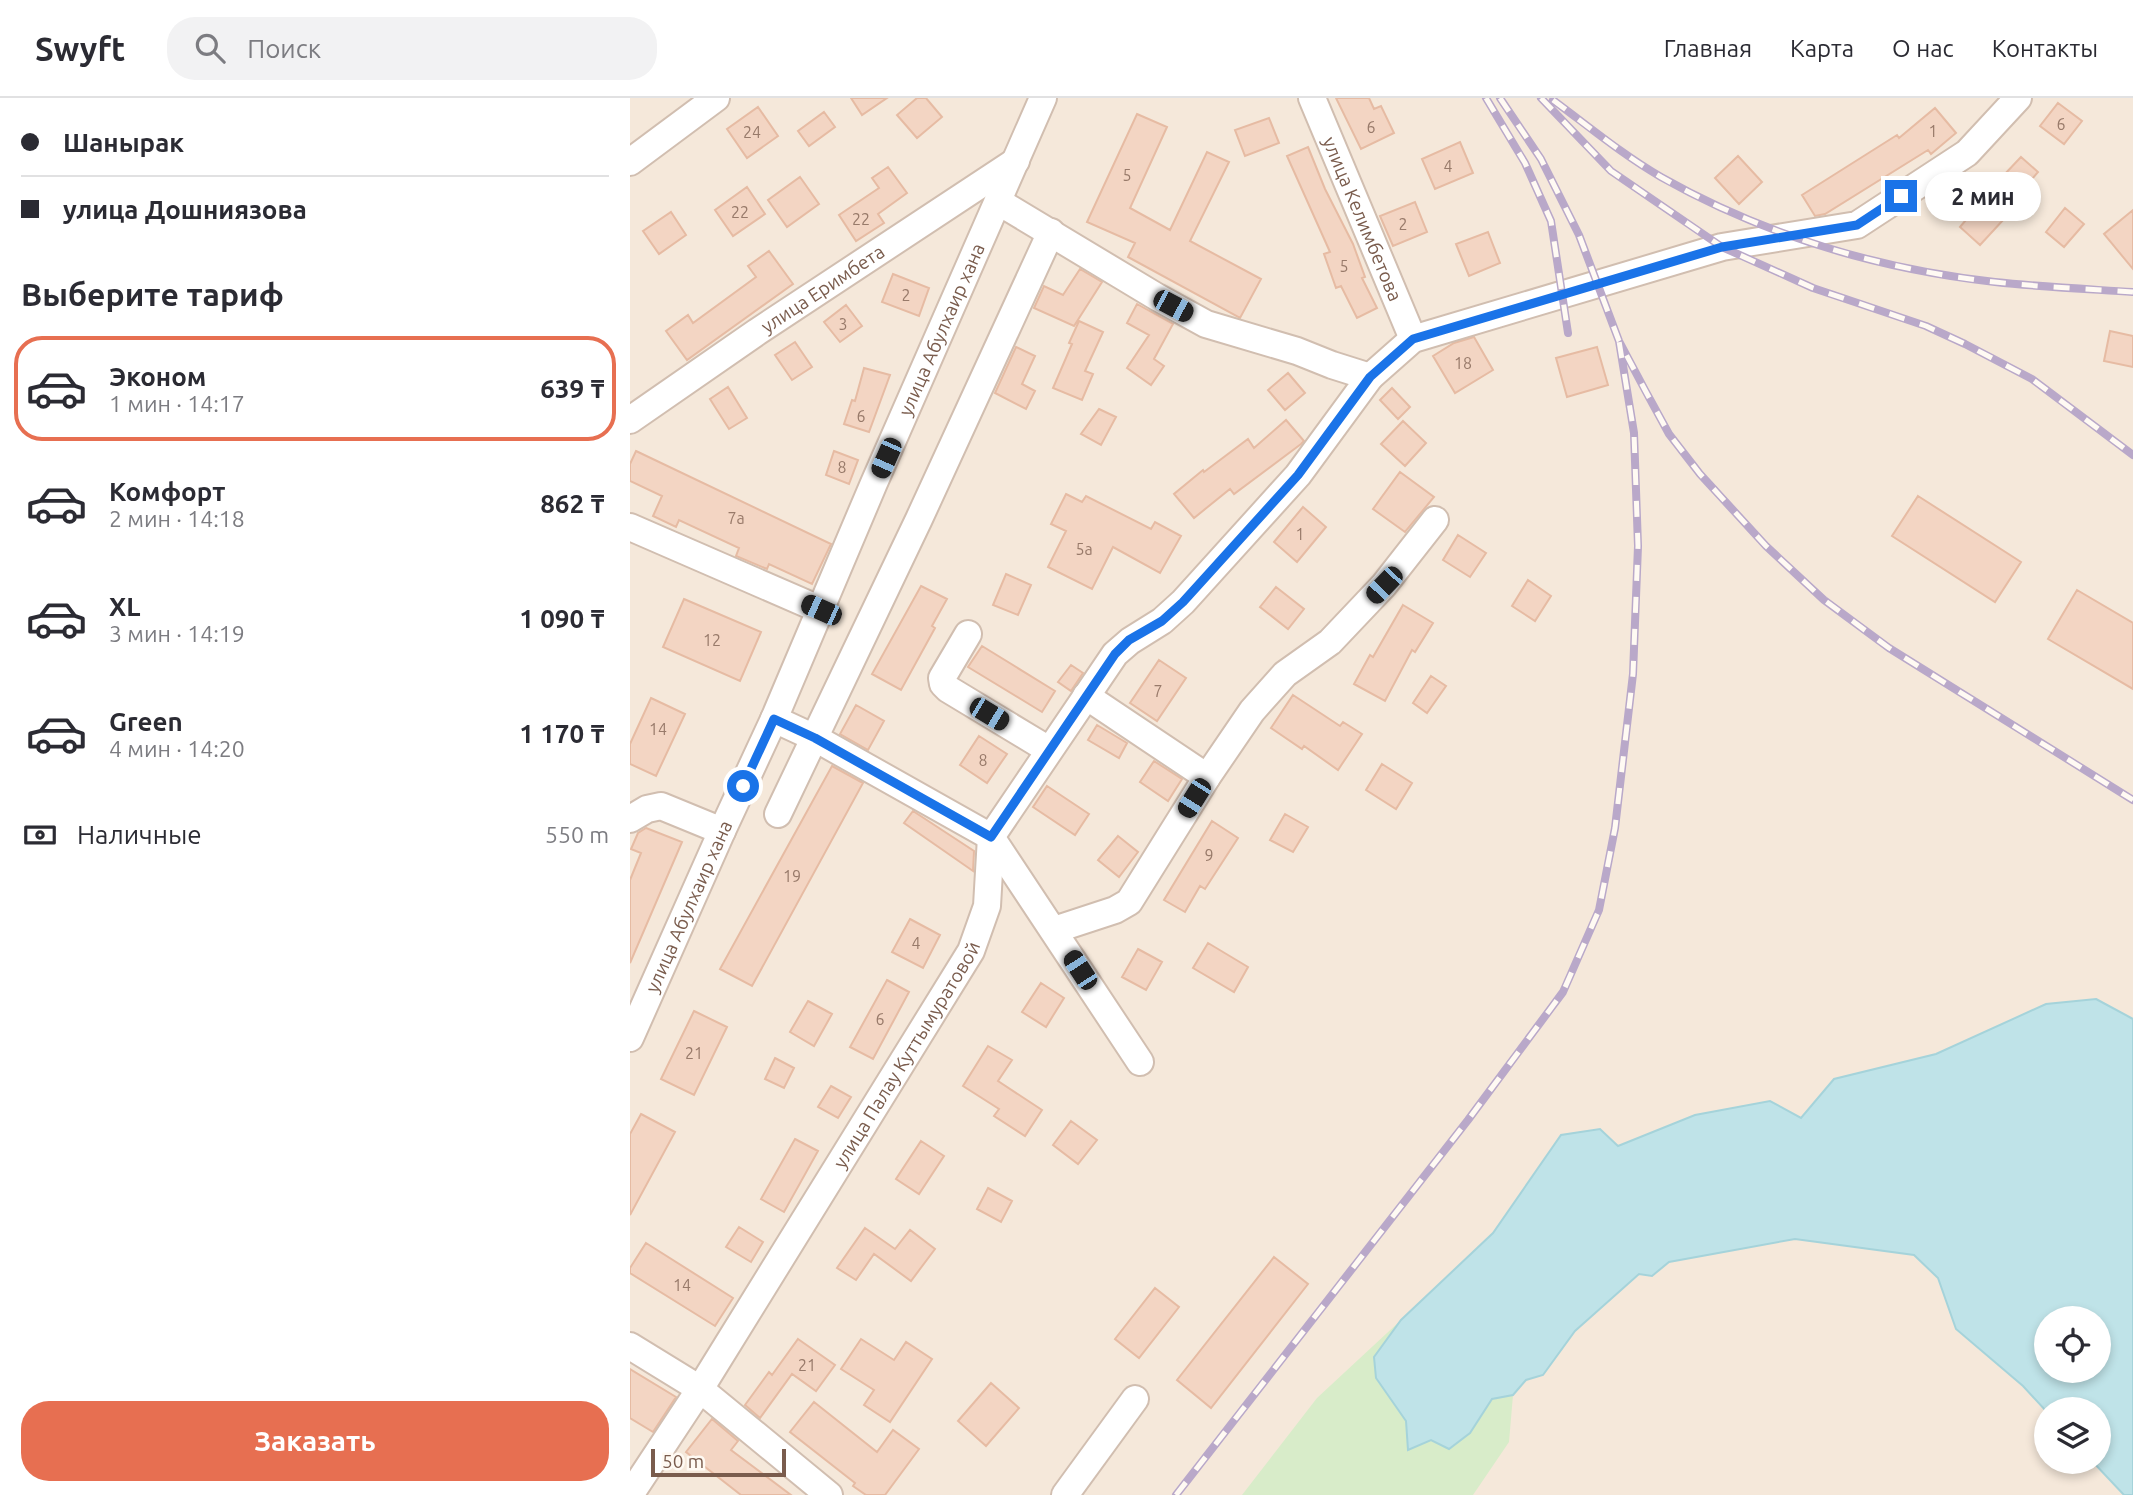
<!DOCTYPE html>
<html lang="ru">
<meta charset="utf-8">
<style>
:root{--surface:#fff;--page:#f2f2f3;--text:#2b2b33;--muted:#7c7c81;--line:#e1e1e2;--accent:#e76f51}
body{margin:0;font-family:Ubuntu,sans-serif;background:var(--page);color:var(--text);height:100vh;display:flex;flex-direction:column;font-size:26px;white-space:nowrap}
*{box-sizing:border-box;margin:0}
p{font-size:23px;color:var(--muted)}
.icon{flex:none;width:38px;height:38px;fill:none;stroke:currentColor;stroke-width:2;stroke-linecap:round;stroke-linejoin:round}
.map{position:relative;flex:1;overflow:hidden}
.sheet{display:flex;flex-direction:column;background:var(--surface);width:630px}
.sheet>*{flex:none}
.guide{display:grid;align-content:center;height:154px;padding:0 21px;background:var(--surface)}
.tools{position:absolute;left:1404px;top:1208px;display:grid;gap:14px}
.tools a{display:grid;place-items:center;width:77px;height:77px;border-radius:50%;background:var(--surface);box-shadow:0 4px 10px #0003;font-size:35px}
.scale{position:absolute;left:21px;bottom:18px;width:135px;box-sizing:border-box;padding-left:7px;border:4px solid #7a5c4d;border-top:0;font-size:19px;line-height:24px;white-space:nowrap;color:#7a5c4d;-webkit-text-stroke:5px #fffaf3;paint-order:stroke}
.end{position:absolute;width:32px;height:32px;margin:-16px;border:9px solid #1a73e8;background:#fff;box-shadow:0 0 0 4px #fff}
.from{border-radius:50%}
.bubble{position:absolute;height:49px;border-radius:24px;background:var(--surface);box-shadow:0 4px 10px #0003;font-size:23px;font-weight:700;line-height:49px;text-align:center}
.car{position:absolute;width:21px;height:42px;margin:-21px -10px;border-radius:9px;box-shadow:0 0 5px 2px #0007;background:linear-gradient(#222 24%,#8ab4d8 0 40%,#222 0 76%,#8ab4d8 0 86%,#222 0)}
.guide b{display:flex;align-items:center;gap:24px;height:66px;font-size:26px}
.guide b+b{border-top:2px solid var(--line)}
.guide i{width:18px;height:18px;background:var(--text)}
ul{padding:0;list-style:none}
li{display:flex;align-items:center;gap:21px;height:105px;margin:0 14px 10px;padding:0 7px;border:4px solid transparent;border-radius:28px}
li div{flex:1}
li b{display:block;font-size:26px}
li em{font-style:normal;font-weight:700}
li.active{border-color:var(--accent)}
li>.icon{width:63px;height:63px;stroke-width:1.5}
h2{padding:0 21px;font-size:32px;line-height:84px}
.pay{display:flex;align-items:center;gap:18px;height:77px;padding:0 21px;font-size:26px}
.pay p{margin-inline-start:auto}
.button{display:flex;gap:14px;margin-top:auto;padding:14px 21px}
.button a{flex:1;height:80px;border-radius:28px;background:var(--accent);color:#fff;font-size:28px;font-weight:700;line-height:80px;text-align:center}
header{display:flex;align-items:center;gap:42px;box-sizing:border-box;height:98px;padding:0 35px;background:var(--surface);border-bottom:2px solid var(--line)}
header strong{font-size:33px}
nav{display:flex;gap:38px;margin-inline-start:auto;font-size:24px}
.search{width:490px;height:63px;background:var(--page);display:flex;align-items:center;gap:18px;box-sizing:border-box;padding:0 24px;border-radius:28px;color:var(--muted);font-size:26px}
main{display:flex;flex:1;min-height:0}
.map>svg:first-child{display:block}
</style>
<header>
<strong>Swyft</strong>
<div class="search"><svg class="icon" aria-label="search" viewBox="0 0 24 24"><circle cx="10" cy="10" r="6"/><path d="M15 15l6 6"/></svg>Поиск</div>
<nav><a>Главная</a><a>Карта</a><a>О нас</a><a>Контакты</a></nav>
</header>
<main>
<section class="sheet">
<div class="guide">
<b><i class="from"></i>Шанырак</b>
<b><i></i>улица Дошниязова</b>
</div>
<h2>Выберите тариф</h2>
<ul>
<li class="active"><svg class="icon" aria-label="car" viewBox="0 0 24 24"><path d="M5 17H2v-5l4-1 3-4h7l3 4 3 1v5h-3M9 17h6M6 11h13"/><circle cx="7" cy="17" r="2"/><circle cx="17" cy="17" r="2"/></svg><div><b>Эконом</b><p>1 мин · 14:17</p></div><em>639 ₸</em></li>
<li><svg class="icon" aria-label="car" viewBox="0 0 24 24"><path d="M5 17H2v-5l4-1 3-4h7l3 4 3 1v5h-3M9 17h6M6 11h13"/><circle cx="7" cy="17" r="2"/><circle cx="17" cy="17" r="2"/></svg><div><b>Комфорт</b><p>2 мин · 14:18</p></div><em>862 ₸</em></li>
<li><svg class="icon" aria-label="car" viewBox="0 0 24 24"><path d="M5 17H2v-5l4-1 3-4h7l3 4 3 1v5h-3M9 17h6M6 11h13"/><circle cx="7" cy="17" r="2"/><circle cx="17" cy="17" r="2"/></svg><div><b>XL</b><p>3 мин · 14:19</p></div><em>1 090 ₸</em></li>
<li><svg class="icon" aria-label="car" viewBox="0 0 24 24"><path d="M5 17H2v-5l4-1 3-4h7l3 4 3 1v5h-3M9 17h6M6 11h13"/><circle cx="7" cy="17" r="2"/><circle cx="17" cy="17" r="2"/></svg><div><b>Green</b><p>4 мин · 14:20</p></div><em>1 170 ₸</em></li>
</ul>
<div class="pay"><svg class="icon" aria-label="cash" viewBox="0 0 24 24"><path d="M3 7h18v10H3z"/><circle cx="12" cy="12" r="2"/></svg>Наличные<p>550 m</p></div>
<div class="button"><a>Заказать</a></div>
</section>
<div class="map">
<svg width="1503" height="1397" viewBox="0 0 1503 1397">
<rect width="100%" height="100%" fill="#fdf6ec"/>
<path fill="#f5e8da" fill-rule="evenodd" d="M 0,0 L 1503,0 L 1503,1397 L 0,1397 ZM 1416,1220 L 1468,1220 L 1468,1272 L 1416,1272 ZM 1416,1311 L 1468,1311 L 1468,1363 L 1416,1363 Z"/>
<path fill="#d8ecc9" d="M 771,1222 L 744,1259 L 746,1280 L 776,1323 L 802,1342 L 840,1335 L 862,1301 L 883,1297 L 879,1344 L 843,1397 L 612,1397 L 687,1300 Z"/>
<path fill="#bfe3e8" stroke="#a5d3da" stroke-width="2" fill-rule="evenodd" d="M 1466,901 L 1503,921 L 1503,1397 L 1494,1397 L 1462,1363 L 1468,1363 L 1468,1311 L 1416,1311 L 1416,1313 L 1393,1288 L 1326,1231 L 1308,1180 L 1284,1157 L 1165,1141 L 1039,1164 L 1022,1178 L 1009,1176 L 945,1233 L 913,1277 L 896,1282 L 883,1297 L 862,1301 L 840,1335 L 819,1351 L 801,1342 L 778,1352 L 776,1323 L 746,1280 L 744,1259 L 771,1222 L 863,1135 L 931,1037 L 970,1031 L 988,1048 L 1065,1017 L 1140,1003 L 1171,1020 L 1204,981 L 1306,956 L 1416,906 ZM 1416,1220 L 1468,1220 L 1468,1272 L 1416,1272 Z"/>
<path fill="#f3d5c3" stroke="#e6bba3" stroke-width="2" d="M 221,0 L 257,0 L 232,17 Z
M 287,0 L 296,0 L 312,19 L 287,40 L 267,17 Z
M 706,0 L 739,0 L 744,11 L 751,8 L 764,35 L 731,51 Z
M 1428,5 L 1452,23 L 1434,46 L 1410,28 Z
M 128,9 L 148,38 L 117,60 L 97,31 Z
M 1305,10 L 1326,35 L 1301,56 L 1298,52 L 1195,116 L 1185,118 L 1172,97 L 1267,37 L 1269,40 Z
M 194,14 L 205,29 L 179,48 L 168,33 Z
M 507,16 L 537,29 L 500,110 L 540,132 L 577,54 L 599,64 L 560,143 L 631,181 L 610,220 L 498,159 L 505,145 L 457,124 Z
M 639,20 L 649,45 L 615,58 L 605,32 Z
M 830,44 L 843,75 L 805,91 L 792,61 Z
M 678,49 L 695,91 L 723,146 L 735,179 L 732,180 L 747,210 L 727,220 L 711,188 L 706,190 L 694,156 L 700,154 L 657,58 Z
M 1108,58 L 1132,84 L 1109,106 L 1085,80 Z
M 1391,59 L 1408,74 L 1391,94 L 1373,78 Z
M 258,69 L 277,95 L 248,116 L 254,125 L 226,143 L 209,117 L 249,90 L 242,80 Z
M 170,79 L 189,106 L 157,129 L 138,102 Z
M 117,89 L 135,116 L 103,138 L 85,112 Z
M 1353,102 L 1374,121 L 1350,147 L 1330,129 Z
M 785,104 L 797,134 L 763,148 L 750,118 Z
M 1435,110 L 1454,126 L 1434,149 L 1416,134 Z
M 1503,112 L 1503,171 L 1474,136 Z
M 41,114 L 56,137 L 29,156 L 13,133 Z
M 858,134 L 870,165 L 839,178 L 826,146 Z
M 139,153 L 163,186 L 57,262 L 36,233 L 58,217 L 63,225 L 126,179 L 118,168 Z
M 450,171 L 472,184 L 444,228 L 404,210 L 414,188 L 433,197 Z
M 263,176 L 299,190 L 289,218 L 252,204 Z
M 507,206 L 543,226 L 524,261 L 534,268 L 521,287 L 497,270 L 519,237 L 497,225 Z
M 216,207 L 232,228 L 210,244 L 194,224 Z
M 449,223 L 473,234 L 455,273 L 463,276 L 452,302 L 423,290 L 442,246 L 439,245 Z
M 1480,233 L 1503,238 L 1503,269 L 1474,263 Z
M 844,239 L 863,272 L 825,295 L 803,258 L 824,245 Z
M 165,244 L 182,269 L 162,282 L 145,257 Z
M 386,249 L 405,258 L 392,286 L 405,293 L 396,311 L 365,295 Z
M 967,249 L 978,287 L 937,299 L 926,260 Z
M 234,270 L 260,277 L 239,334 L 214,326 L 222,302 L 225,303 Z
M 658,275 L 675,295 L 655,312 L 638,292 Z
M 98,289 L 117,320 L 99,331 L 80,301 Z
M 762,290 L 780,309 L 768,321 L 750,302 Z
M 469,311 L 486,319 L 471,347 L 451,336 Z
M 656,322 L 674,343 L 671,346 L 604,396 L 600,391 L 564,420 L 544,396 L 573,372 L 574,374 L 618,341 L 624,350 Z
M 773,323 L 796,345 L 775,368 L 751,346 Z
M 6,353 L 201,446 L 182,486 L 139,466 L 137,471 L 106,458 L 109,450 L 49,422 L 46,429 L 23,418 L 32,398 L 0,383 L 0,366 Z
M 204,353 L 228,362 L 219,386 L 196,377 Z
M 770,374 L 804,399 L 775,434 L 743,411 Z
M 436,396 L 452,404 L 456,398 L 521,431 L 525,424 L 551,438 L 530,475 L 483,449 L 462,491 L 418,469 L 436,433 L 421,426 Z
M 1288,398 L 1391,464 L 1365,504 L 1262,438 Z
M 673,409 L 696,429 L 667,464 L 644,444 Z
M 828,437 L 856,455 L 840,479 L 813,462 Z
M 376,476 L 401,487 L 388,517 L 363,507 Z
M 898,482 L 921,498 L 905,523 L 882,508 Z
M 291,488 L 317,501 L 302,528 L 305,530 L 271,592 L 242,576 Z
M 646,489 L 674,511 L 658,531 L 630,509 Z
M 1447,492 L 1503,525 L 1503,591 L 1418,541 Z
M 54,501 L 131,534 L 110,583 L 33,549 Z
M 773,507 L 803,525 L 785,554 L 782,552 L 755,603 L 724,586 L 740,557 L 743,559 Z
M 352,548 L 425,593 L 412,614 L 338,569 Z
M 529,562 L 556,580 L 527,623 L 500,605 Z
M 441,567 L 453,575 L 441,593 L 428,584 Z
M 801,578 L 816,588 L 797,615 L 783,605 Z
M 663,597 L 710,628 L 713,624 L 732,636 L 708,672 L 674,648 L 672,651 L 641,630 Z
M 21,600 L 55,616 L 26,678 L 0,666 L 0,646 Z
M 226,607 L 254,623 L 238,652 L 210,636 Z
M 467,627 L 497,645 L 489,660 L 458,642 Z
M 349,638 L 377,656 L 357,685 L 330,667 Z
M 524,663 L 552,681 L 538,703 L 510,684 Z
M 752,666 L 782,685 L 766,711 L 736,692 Z
M 202,668 L 233,685 L 122,888 L 90,871 Z
M 417,688 L 459,716 L 445,737 L 403,709 Z
M 283,713 L 344,753 L 343,773 L 274,725 Z
M 655,716 L 678,729 L 663,754 L 640,742 Z
M 582,723 L 608,740 L 575,791 L 570,788 L 555,814 L 534,802 Z
M 16,730 L 52,744 L 0,865 L 0,782 L 11,755 L 1,751 L 8,735 Z
M 488,738 L 508,754 L 489,779 L 468,762 Z
M 280,821 L 310,837 L 293,870 L 262,854 Z
M 578,845 L 618,869 L 604,894 L 563,870 Z
M 508,851 L 532,864 L 516,892 L 492,879 Z
M 257,882 L 279,894 L 243,961 L 220,949 Z
M 411,885 L 434,900 L 416,929 L 392,914 Z
M 178,903 L 202,916 L 184,948 L 160,934 Z
M 64,913 L 97,929 L 64,997 L 31,981 Z
M 358,948 L 382,962 L 368,983 L 412,1012 L 395,1038 L 364,1018 L 369,1011 L 333,988 Z
M 145,960 L 164,970 L 154,990 L 135,981 Z
M 201,988 L 221,999 L 208,1020 L 188,1009 Z
M 11,1016 L 45,1034 L 0,1117 L 0,1036 Z
M 441,1023 L 467,1042 L 448,1066 L 423,1047 Z
M 165,1041 L 188,1053 L 154,1114 L 131,1101 Z
M 291,1043 L 314,1058 L 289,1096 L 266,1081 Z
M 358,1090 L 382,1103 L 371,1124 L 347,1111 Z
M 109,1129 L 133,1144 L 121,1164 L 96,1149 Z
M 235,1130 L 265,1151 L 280,1132 L 305,1151 L 281,1183 L 244,1156 L 226,1182 L 207,1170 Z
M 16,1145 L 103,1200 L 85,1228 L 0,1175 L 0,1170 Z
M 644,1159 L 678,1186 L 581,1310 L 547,1282 Z
M 525,1190 L 549,1209 L 509,1260 L 485,1241 Z
M 168,1241 L 205,1267 L 186,1293 L 162,1276 L 130,1320 L 115,1307 L 139,1274 L 142,1277 Z
M 231,1241 L 264,1262 L 276,1244 L 302,1261 L 260,1324 L 234,1307 L 244,1292 L 211,1271 Z
M 0,1271 L 46,1299 L 23,1334 L 0,1320 Z
M 361,1285 L 389,1310 L 356,1348 L 328,1323 Z
M 184,1304 L 247,1354 L 263,1332 L 289,1351 L 255,1397 L 236,1397 L 223,1388 L 225,1385 L 160,1334 Z
M 82,1321 L 108,1343 L 101,1352 L 161,1397 L 111,1397 L 56,1354 Z"/>
<g fill="none" stroke-linecap="round" stroke-linejoin="round">
<defs>
<g id="minor">
<path id="s1" d="M 682,0 L 783,241"/>
<path d="M 0,64 L 86,0"/>
<path d="M 740,279 L 783,241 L 1092,149 L 1227,127 L 1337,55 L 1388,0"/>
<path id="s2" d="M 0,322 L 127,234 L 386,63"/>
<path d="M 0,429 L 191,512"/>
<path d="M 338,536 L 312,580 L 313,586 L 318,591 L 419,652"/>
<path d="M 456,598 L 577,679"/>
<path d="M 144,621 L 185,640 L 361,739 L 510,964"/>
<path d="M 148,716 L 289,421 L 421,134"/>
<path d="M 0,721 L 17,711 L 31,708 L 92,733"/>
<path d="M 424,832 L 485,812 L 499,804 L 577,679 L 622,613 L 655,576 L 700,544 L 754,487 L 805,422"/>
<path id="s3" d="M 0,940 L 92,733 L 144,621 L 244,385 L 413,0"/>
<path d="M 0,1248 L 70,1291 L 199,1397"/>
<path id="s4" d="M 0,1397 L 70,1291 L 341,853 L 357,808 L 361,739 L 485,556 L 500,543 L 532,523 L 553,504 L 668,377 L 740,279 L 702,267 L 667,253 L 576,226 L 527,199 L 369,104"/>
<path d="M 435,1397 L 505,1301"/>
</g>
</defs>
<use href="#minor" stroke="#d1beb0" stroke-width="30"/>
<use href="#minor" stroke="#fff" stroke-width="26"/>
<defs>
<path id="rail" d="M 856,0 L 895,65 L 921,123 L 938,235
M 870,0 L 911,61 L 949,137 L 989,243 L 1015,292 L 1039,336 L 1070,376 L 1136,448 L 1194,502 L 1259,550 L 1503,702
M 911,0 L 981,73 L 1092,149 L 1183,190 L 1296,228 L 1335,246 L 1402,281 L 1503,357
M 923,2 C 958,28 993,57 1031,79 C 1134,137 1248,171 1365,184 C 1411,189 1457,191 1503,194
M 546,1397 L 838,1022 L 933,894 L 969,812 L 985,730 L 1003,576 L 1008,448 L 1004,335 L 989,243"/>
</defs>
<use href="#rail" stroke="#b9a8c9" stroke-width="8"/>
<use href="#rail" stroke="#fffaf3" stroke-width="5" stroke-dasharray="16" stroke-linecap="butt"/>
</g>
<g fill="none" stroke-linecap="round" stroke-linejoin="round">
<path stroke="#1a73e8" stroke-width="9" d="M 113,688 L 144,621 L 185,640 L 361,739 L 485,556 L 499,542 L 532,523 L 553,504 L 668,377 L 740,279 L 783,241 L 1092,149 L 1227,127 L 1271,98"/>
</g>
<g text-anchor="middle" dominant-baseline="central" stroke-width="6" stroke-linejoin="round" paint-order="stroke">
<g font-size="16" fill="#987a6a">
<text x="1431" y="26">6</text>
<text x="741" y="29">6</text>
<text x="1303" y="33">1</text>
<text x="122" y="34">24</text>
<text x="818" y="68">4</text>
<text x="497" y="77">5</text>
<text x="110" y="114">22</text>
<text x="231" y="121">22</text>
<text x="773" y="126">2</text>
<text x="714" y="168">5</text>
<text x="276" y="197">2</text>
<text x="213" y="226">3</text>
<text x="833" y="265">18</text>
<text x="231" y="318">6</text>
<text x="212" y="369">8</text>
<text x="106" y="420">7а</text>
<text x="670" y="436">1</text>
<text x="454" y="451">5а</text>
<text x="82" y="542">12</text>
<text x="528" y="593">7</text>
<text x="28" y="631">14</text>
<text x="353" y="662">8</text>
<text x="579" y="757">9</text>
<text x="162" y="778">19</text>
<text x="286" y="845">4</text>
<text x="250" y="921">6</text>
<text x="64" y="955">21</text>
<text x="52" y="1187">14</text>
<text x="177" y="1267">21</text>
</g>
<g font-size="19" fill="#7a5c4d" stroke="#fffaf3">
<text stroke="none"><textPath href="#s1" startOffset="131">улица Келимбетова</textPath></text>
<text stroke="none"><textPath href="#s2" startOffset="233">улица Еримбета</textPath></text>
<text stroke="none"><textPath href="#s3" startOffset="774">улица Абулхаир хана</textPath></text>
<text stroke="none"><textPath href="#s3" startOffset="144">улица Абулхаир хана</textPath></text>
<text stroke="none"><textPath href="#s4" startOffset="520">улица Палау Куттымуратовой</textPath></text>
</g>
</g>
</svg>
<div class="tools">
<a><svg class="icon" aria-label="locate" viewBox="0 0 24 24"><circle cx="12" cy="12" r="6"/><path d="M12 2v4M12 18v4M2 12h4M18 12h4"/></svg></a>
<a><svg class="icon" aria-label="layers" viewBox="0 0 24 24"><path d="M12 4l9 5-9 5-9-5zM3 14l9 5 9-5"/></svg></a>
</div>
<div class="scale">50 m</div>
<i class="end from" style="left:113px;top:688px"></i>
<i class="end" style="left:1271px;top:98px"></i>
<div class="bubble" style="left:1295px;top:74px;width:116px">2 мин</div>
<i class="car" style="left:543px;top:208px;rotate:118deg"></i>
<i class="car" style="left:256px;top:360px;rotate:204deg"></i>
<i class="car" style="left:754px;top:487px;rotate:224deg"></i>
<i class="car" style="left:191px;top:512px;rotate:294deg"></i>
<i class="car" style="left:359px;top:616px;rotate:121deg"></i>
<i class="car" style="left:564px;top:700px;rotate:212deg"></i>
<i class="car" style="left:450px;top:872px;rotate:327deg"></i>
</div>
</main>
